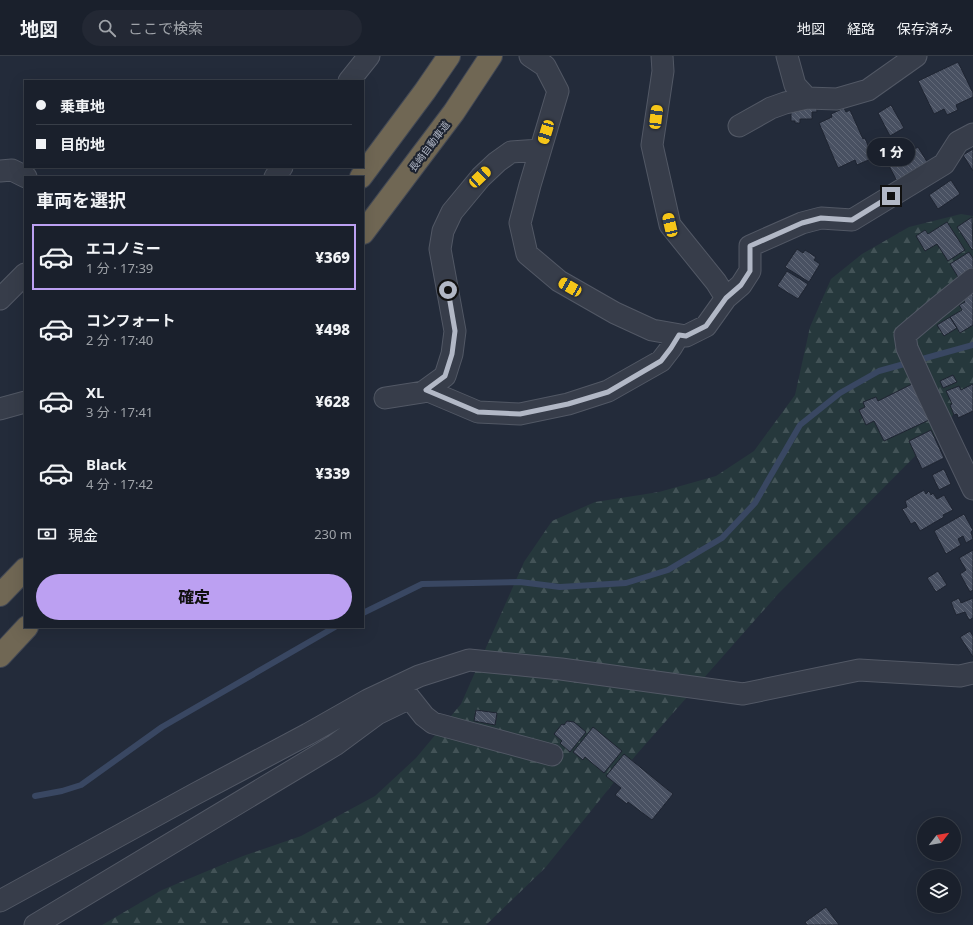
<!DOCTYPE html>
<html lang="ja">
<meta charset="utf-8">
<style>
:root{--surface:#1a202c;--page:#232834;--text:#f1f3f6;--muted:#9fa3a9;--line:#383e48;--accent:#bca0f2}
body{margin:0;font-family:"Noto Sans","Noto Sans JP",sans-serif;background:var(--page);color:var(--text);height:100vh;display:flex;flex-direction:column;font-size:15px;white-space:nowrap}
*{box-sizing:border-box;margin:0}
p{font-size:13px;color:var(--muted)}
.icon{flex:none;width:22px;height:22px;fill:none;stroke:currentColor;stroke-width:2;stroke-linecap:round;stroke-linejoin:round}
.map{position:relative;flex:1;overflow:hidden}
.drawer{position:absolute;left:24px;top:120px;width:340px;height:452px;display:flex;flex-direction:column;background:var(--surface);border-radius:0px;box-shadow:0 4px 16px #0002,0 0 0 1px var(--line)}
.drawer>*{flex:none}
.banner{position:absolute;left:24px;top:24px;width:340px;height:88px;border-radius:0px;box-shadow:0 4px 16px #0002,0 0 0 1px var(--line);display:grid;align-content:center;height:88px;padding:0 12px;background:var(--surface)}
.needle{width:26px;rotate:59deg}
.fabs{position:absolute;left:917px;top:761px;display:grid;gap:8px}
.fabs a{display:grid;place-items:center;width:44px;height:44px;border-radius:50%;background:var(--surface);box-shadow:0 4px 16px #0002,0 0 0 1px var(--line);font-size:20px}
.end{position:absolute;width:18px;height:18px;margin:-9px;border:5px solid #b2b8c6;background:#111;box-shadow:0 0 0 2px #111}
.from{border-radius:50%}
.bubble{position:absolute;height:28px;border-radius:14px;background:var(--surface);box-shadow:0 4px 16px #0002,0 0 0 1px var(--line);font-size:13px;font-weight:800;line-height:28px;text-align:center}
.car{position:absolute;width:12px;height:24px;margin:-12px -6px;border-radius:5px;box-shadow:0 0 3px 1px #0007;background:linear-gradient(#f5c518 24%,#345 0 40%,#f5c518 0 76%,#345 0 86%,#f5c518 0)}
.banner b{display:flex;align-items:center;gap:14px;height:38px;font-size:15px}
.banner b+b{border-top:1px solid var(--line)}
.banner i{width:10px;height:10px;background:var(--text)}
ul{padding:0;list-style:none}
li{display:flex;align-items:center;gap:12px;height:66px;margin:0 8px 6px;padding:0 4px;border:2px solid transparent;border-radius:0px}
li div{flex:1}
li b{display:block;font-size:15px}
li em{font-style:normal;font-weight:800}
li.active{border-color:var(--accent)}
li>.icon{width:36px;height:36px;stroke-width:1.5}
h2{padding:0 12px;font-size:18px;line-height:48px}
.pay{display:flex;align-items:center;gap:10px;height:44px;padding:0 12px;font-size:15px}
.pay p{margin-inline-start:auto}
.button{display:flex;gap:8px;margin-top:auto;padding:8px 12px}
.button a{flex:1;height:46px;border-radius:24px;background:var(--accent);color:#111;font-size:16px;font-weight:800;line-height:46px;text-align:center}
header{display:flex;align-items:center;gap:24px;box-sizing:border-box;height:56px;padding:0 20px;background:var(--surface);border-bottom:1px solid var(--line)}
header strong{font-size:19px}
nav{display:flex;gap:22px;margin-inline-start:auto;font-size:14px}
.search{width:280px;height:36px;background:var(--page);display:flex;align-items:center;gap:10px;box-sizing:border-box;padding:0 14px;border-radius:22px;color:var(--muted);font-size:15px}
.map>svg:first-child{display:block}
</style>
<header>
<strong>地図</strong>
<div class="search"><svg class="icon" aria-label="search" viewBox="0 0 24 24"><circle cx="10" cy="10" r="6"/><path d="M15 15l6 6"/></svg>ここで検索</div>
<nav><a>地図</a><a>経路</a><a>保存済み</a></nav>
</header>
<div class="map">
<svg width="973" height="869" viewBox="0 0 973 869">
<defs>
<pattern id="forest-firs" width="22" height="20" patternUnits="userSpaceOnUse"><rect width="22" height="20" fill="#26383c"/><path d="M5 1l3.5 6h-7zM16 11l3.5 6h-7z" fill="#435357"/></pattern>
<pattern id="building-back-hatch" width="6" height="6" patternUnits="userSpaceOnUse"><rect width="6" height="6" fill="#495162"/><path d="M-1 5l2 2M0 0l6 6M5-1l2 2" fill="none" stroke="#616877"/></pattern>
</defs>
<rect width="100%" height="100%" fill="#232b3a"/>
<path fill="url(#forest-firs)" d="M 961,158 L 973,160 L 973,331 L 945,370 L 778,538 L 636,699 L 545,812 L 486,869 L 102,869 L 162,834 L 243,800 L 301,780 L 375,740 L 416,702 L 461,648 L 524,506 L 552,465 L 595,446 L 659,436 L 716,420 L 754,395 L 795,339 L 810,271 L 831,223 L 862,198 L 909,171 Z"/>
<g fill="none" stroke-linecap="round" stroke-linejoin="round">
<path stroke="#394762" stroke-width="6" d="M 363,557 L 422,528 L 520,526 L 560,531 L 626,527 L 668,514 L 722,482 L 755,447 L 800,369 L 840,337 L 879,315 L 973,289
M 35,740 L 62,735 L 81,729 L 162,671 L 335,571"/>
</g>
<path fill="url(#building-back-hatch)" stroke="#1e2431" d="M 958,6 L 973,37 L 973,41 L 956,49 L 958,54 L 947,59 L 944,53 L 934,58 L 918,25 Z
M 816,49 L 817,56 L 812,56 L 812,63 L 800,63 L 800,67 L 795,67 L 795,65 L 791,65 L 791,50 Z
M 891,49 L 904,72 L 890,80 L 878,57 Z
M 844,52 L 846,56 L 850,54 L 863,83 L 865,82 L 873,102 L 857,109 L 855,104 L 838,112 L 819,67 L 832,61 L 831,58 Z
M 918,91 L 929,109 L 898,127 L 888,108 Z
M 973,93 L 973,115 L 963,99 Z
M 951,124 L 960,138 L 938,153 L 929,139 Z
M 972,161 L 973,193 L 972,194 L 957,171 Z
M 947,166 L 965,194 L 948,205 L 937,188 L 925,195 L 916,180 L 925,174 L 928,178 Z
M 797,193 L 803,197 L 805,194 L 816,201 L 814,204 L 820,208 L 809,226 L 785,211 Z
M 969,196 L 973,202 L 973,212 L 958,221 L 950,208 Z
M 787,215 L 808,228 L 798,243 L 777,230 Z
M 973,235 L 973,269 L 960,277 L 950,261 L 962,254 L 959,249 L 965,246 L 962,241 Z
M 950,261 L 957,272 L 944,280 L 937,269 Z
M 953,319 L 957,326 L 943,332 L 940,325 Z
M 912,328 L 929,364 L 884,385 L 874,365 L 866,369 L 859,354 L 865,351 L 863,346 L 876,341 L 878,345 Z
M 973,328 L 973,355 L 958,362 L 957,358 L 954,359 L 950,349 L 952,348 L 946,335 L 959,330 L 961,334 Z
M 931,374 L 944,402 L 922,413 L 909,385 Z
M 944,413 L 951,428 L 939,434 L 932,419 Z
M 924,434 L 926,438 L 929,435 L 931,439 L 933,437 L 937,443 L 944,439 L 953,454 L 943,459 L 944,461 L 920,475 L 915,466 L 911,468 L 902,453 L 907,451 L 905,445 Z
M 964,458 L 973,474 L 971,476 L 973,483 L 966,487 L 963,480 L 958,483 L 961,489 L 946,498 L 934,475 Z
M 973,494 L 973,534 L 970,536 L 960,518 L 966,514 L 959,502 Z
M 938,515 L 947,529 L 936,536 L 927,522 Z
M 959,542 L 961,547 L 973,542 L 973,562 L 969,564 L 965,556 L 956,559 L 951,546 Z
M 970,575 L 973,580 L 973,601 L 960,581 Z
M 476,654 L 497,657 L 495,669 L 474,665 Z
M 567,665 L 574,666 L 586,676 L 570,696 L 560,687 L 562,685 L 554,678 L 562,668 L 564,669 Z
M 593,671 L 622,695 L 604,717 L 585,701 L 583,704 L 573,696 Z
M 624,698 L 673,738 L 652,764 L 628,746 L 627,748 L 615,739 L 621,732 L 606,720 Z
M 826,851 L 839,869 L 807,869 L 805,866 Z"/>
<g fill="none" stroke-linecap="round" stroke-linejoin="round">
<defs>
<path id="minor" d="M 530,0 L 545,10 L 558,35 L 530,129 L 520,167 L 527,198 L 559,225 L 615,257 L 652,274 L 686,280 L 706,270 L 726,242 L 716,226 L 670,169 L 652,89 L 663,15 L 662,0
M 787,0 L 795,29 L 807,42 L 837,43 L 868,34 L 916,0
M 349,25 L 369,0
M 739,70 L 771,52 L 785,47 L 807,42
M 0,115 L 12,114 L 26,121
M 275,121 L 282,111
M 973,223 L 937,252 L 905,279 L 907,292 L 927,336 L 973,433
M 726,242 L 741,229 L 750,215 L 750,190 L 802,167 L 821,162 L 852,164 L 944,108 L 958,86 L 973,78
M 0,243 L 25,218
M 426,334 L 478,356 L 520,358 L 568,348 L 608,335 L 661,305 L 671,292 L 679,279
M 385,342 L 423,336 L 445,320 L 452,298 L 455,275 L 440,193 L 443,175 L 452,156 L 481,121 L 497,106 L 511,96 L 540,94
M 0,353 L 25,346
M 401,631 L 424,660 L 433,667 L 552,699
M 0,845 L 195,738 L 308,678 L 368,644 L 419,620 L 469,604 L 561,613 L 743,638 L 859,614 L 960,620 L 973,617
M 35,869 L 335,689 L 377,658 L 410,642"/>
<path id="highway" d="M 361,121 L 425,35 L 449,0
M 363,177 L 454,56 L 491,0
M 0,539 L 25,513
M 0,600 L 27,571"/>
</defs>
<use href="#minor" stroke="#525865" stroke-width="23"/>
<use href="#highway" stroke="#424855" stroke-width="24"/>
<use href="#minor" stroke="#373d4a" stroke-width="21"/>
<use href="#highway" stroke="#706754" stroke-width="22"/>
</g>
<g fill="none" stroke-linecap="round" stroke-linejoin="round">
<path stroke="#b2b8c6" stroke-width="5" d="M 448,234 L 455,275 L 452,298 L 445,320 L 426,334 L 478,356 L 520,358 L 568,348 L 608,336 L 661,305 L 671,292 L 679,279 L 686,280 L 706,270 L 726,242 L 741,229 L 750,215 L 750,190 L 802,167 L 821,162 L 852,164 L 891,140"/>
</g>
<g text-anchor="middle" dominant-baseline="central" stroke-width="4" stroke-linejoin="round" paint-order="stroke">
<g font-size="10" fill="#b2b8c6" stroke="#1c222f">
<text transform="translate(429 90) rotate(-53)">長崎自動車道</text>
</g>
</g>
</svg>
<div class="fabs">
<a><svg class="needle" viewBox="-14 -14 28 28"><path d="M0-13l5 13h-10z" fill="#e53935"/><path d="M0 13l5-13h-10z" fill="#9fa3a9"/></svg></a>
<a><svg class="icon" aria-label="layers" viewBox="0 0 24 24"><path d="M12 4l9 5-9 5-9-5zM3 14l9 5 9-5"/></svg></a>
</div>
<i class="end from" style="left:448px;top:234px"></i>
<i class="end" style="left:891px;top:140px"></i>
<div class="bubble" style="left:867px;top:82px;width:48px">1 分</div>
<i class="car" style="left:656px;top:61px;rotate:7deg"></i>
<i class="car" style="left:546px;top:76px;rotate:197deg"></i>
<i class="car" style="left:480px;top:121px;rotate:47deg"></i>
<i class="car" style="left:670px;top:169px;rotate:347deg"></i>
<i class="car" style="left:570px;top:231px;rotate:300deg"></i>
<div class="banner">
<b><i class="from"></i>乗車地</b>
<b><i></i>目的地</b>
</div>
<section class="drawer">
<h2>車両を選択</h2>
<ul>
<li class="active"><svg class="icon" aria-label="car" viewBox="0 0 24 24"><path d="M5 17H2v-5l4-1 3-4h7l3 4 3 1v5h-3M9 17h6M6 11h13"/><circle cx="7" cy="17" r="2"/><circle cx="17" cy="17" r="2"/></svg><div><b>エコノミー</b><p>1 分 · 17:39</p></div><em>¥369</em></li>
<li><svg class="icon" aria-label="car" viewBox="0 0 24 24"><path d="M5 17H2v-5l4-1 3-4h7l3 4 3 1v5h-3M9 17h6M6 11h13"/><circle cx="7" cy="17" r="2"/><circle cx="17" cy="17" r="2"/></svg><div><b>コンフォート</b><p>2 分 · 17:40</p></div><em>¥498</em></li>
<li><svg class="icon" aria-label="car" viewBox="0 0 24 24"><path d="M5 17H2v-5l4-1 3-4h7l3 4 3 1v5h-3M9 17h6M6 11h13"/><circle cx="7" cy="17" r="2"/><circle cx="17" cy="17" r="2"/></svg><div><b>XL</b><p>3 分 · 17:41</p></div><em>¥628</em></li>
<li><svg class="icon" aria-label="car" viewBox="0 0 24 24"><path d="M5 17H2v-5l4-1 3-4h7l3 4 3 1v5h-3M9 17h6M6 11h13"/><circle cx="7" cy="17" r="2"/><circle cx="17" cy="17" r="2"/></svg><div><b>Black</b><p>4 分 · 17:42</p></div><em>¥339</em></li>
</ul>
<div class="pay"><svg class="icon" aria-label="cash" viewBox="0 0 24 24"><path d="M3 7h18v10H3z"/><circle cx="12" cy="12" r="2"/></svg>現金<p>230 m</p></div>
<div class="button"><a>確定</a></div>
</section>
</div>
